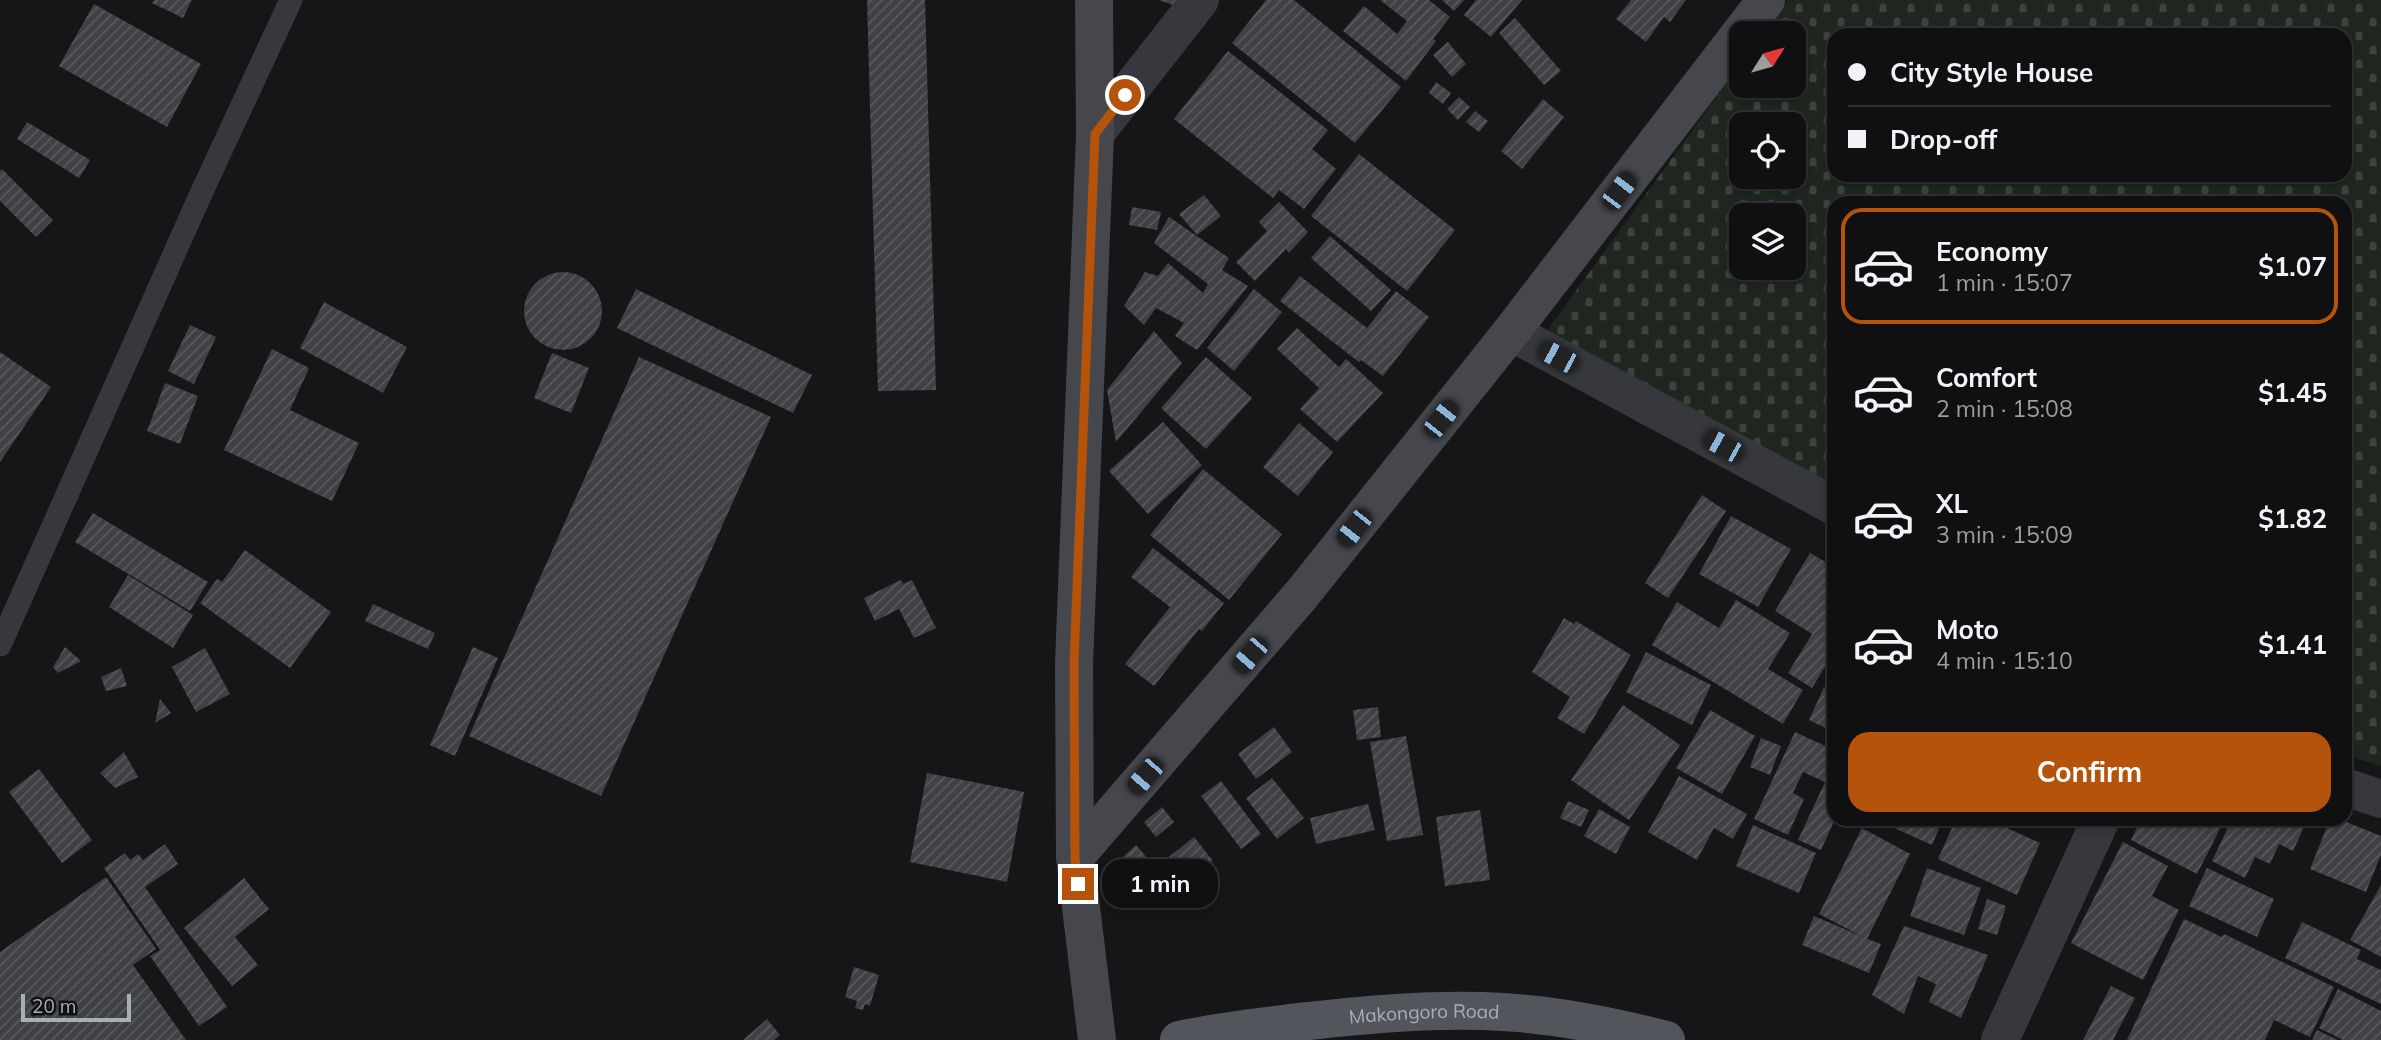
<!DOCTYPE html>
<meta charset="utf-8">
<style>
:root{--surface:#101012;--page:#1e1e20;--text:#f1f3f6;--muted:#9c9d9f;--line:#303032;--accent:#b45309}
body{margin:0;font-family:Mulish,sans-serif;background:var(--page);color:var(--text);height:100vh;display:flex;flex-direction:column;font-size:26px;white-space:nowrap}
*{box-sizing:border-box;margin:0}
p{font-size:23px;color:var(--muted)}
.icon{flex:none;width:38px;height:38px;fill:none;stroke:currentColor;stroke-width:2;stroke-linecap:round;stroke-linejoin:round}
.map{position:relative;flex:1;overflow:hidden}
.details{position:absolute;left:1827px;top:196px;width:525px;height:630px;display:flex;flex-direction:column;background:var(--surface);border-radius:21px;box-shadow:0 4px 10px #0003,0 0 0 2px var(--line)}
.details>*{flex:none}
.hud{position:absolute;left:1827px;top:28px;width:525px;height:154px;border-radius:21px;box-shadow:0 4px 10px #0003,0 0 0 2px var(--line);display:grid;align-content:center;height:154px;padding:0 21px;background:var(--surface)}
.needle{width:46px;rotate:53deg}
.tools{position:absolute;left:1729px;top:21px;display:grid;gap:14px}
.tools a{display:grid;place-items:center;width:77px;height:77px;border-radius:14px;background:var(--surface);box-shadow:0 4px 10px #0003,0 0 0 2px var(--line);font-size:35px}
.scale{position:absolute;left:21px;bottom:18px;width:110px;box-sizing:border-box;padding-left:7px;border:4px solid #a8adb8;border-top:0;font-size:19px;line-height:24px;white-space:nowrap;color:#a8adb8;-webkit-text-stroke:5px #111113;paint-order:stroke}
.end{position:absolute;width:32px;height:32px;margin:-16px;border:9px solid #b45309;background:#fff;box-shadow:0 0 0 4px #fff}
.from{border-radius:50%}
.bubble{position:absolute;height:49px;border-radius:21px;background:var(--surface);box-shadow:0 4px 10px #0003,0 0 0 2px var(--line);font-size:23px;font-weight:700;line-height:49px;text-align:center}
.car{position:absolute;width:21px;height:42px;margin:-21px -10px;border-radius:9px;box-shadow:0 0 5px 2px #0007;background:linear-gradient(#222 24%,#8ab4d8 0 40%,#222 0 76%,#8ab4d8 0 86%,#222 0)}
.hud b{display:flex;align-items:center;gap:24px;height:66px;font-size:26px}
.hud b+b{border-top:2px solid var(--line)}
.hud i{width:18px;height:18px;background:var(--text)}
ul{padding:12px 0 0;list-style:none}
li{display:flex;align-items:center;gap:21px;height:116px;margin:0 14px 10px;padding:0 7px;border:4px solid transparent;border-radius:21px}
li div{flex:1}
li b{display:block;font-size:26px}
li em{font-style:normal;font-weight:700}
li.active{border-color:var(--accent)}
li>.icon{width:63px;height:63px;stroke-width:1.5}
.button{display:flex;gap:14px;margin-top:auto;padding:14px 21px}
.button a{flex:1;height:80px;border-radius:21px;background:var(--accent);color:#fff;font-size:28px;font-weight:700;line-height:80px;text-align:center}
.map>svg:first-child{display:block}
</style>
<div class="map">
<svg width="2381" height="1040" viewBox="0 0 2381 1040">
<defs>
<pattern id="cemetery-stones" width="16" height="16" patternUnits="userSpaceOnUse" patternTransform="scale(1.75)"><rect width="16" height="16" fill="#1e261f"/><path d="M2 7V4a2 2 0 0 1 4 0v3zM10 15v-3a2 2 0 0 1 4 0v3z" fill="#3c433d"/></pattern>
<pattern id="building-hatch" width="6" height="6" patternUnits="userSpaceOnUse" patternTransform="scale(1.75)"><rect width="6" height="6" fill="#404145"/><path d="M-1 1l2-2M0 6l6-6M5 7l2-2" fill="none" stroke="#595a5e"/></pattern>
</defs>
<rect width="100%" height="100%" fill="#161618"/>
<path fill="url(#cemetery-stones)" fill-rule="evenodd" d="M 1787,0 L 2381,0 L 2381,766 L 2345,755 L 2345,203 L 1834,203 L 1834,495 L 1541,339 L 1741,63 L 1741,86 L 1794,86 L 1794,33 L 1763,33 ZM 1834,35 L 2345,35 L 2345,175 L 1834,175 ZM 1741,124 L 1794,124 L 1794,177 L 1741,177 ZM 1741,215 L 1794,215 L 1794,268 L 1741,268 Z"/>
<path fill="url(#building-hatch)" d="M 154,0 L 192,0 L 183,18 L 152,3 Z
M 867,0 L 925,0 L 936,390 L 878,391 Z
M 1158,0 L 1181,0 L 1180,7 Z
M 1266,0 L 1294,0 L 1401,87 L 1355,143 L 1232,43 Z
M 1380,0 L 1429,0 L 1450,17 L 1433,39 L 1436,41 L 1406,81 L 1343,31 L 1364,6 L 1397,34 L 1407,21 Z
M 1442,0 L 1464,0 L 1454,11 Z
M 1476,0 L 1522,0 L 1491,37 L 1464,15 Z
M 1631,0 L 1686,0 L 1670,22 L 1664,17 L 1646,42 L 1616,19 Z
M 94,4 L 201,64 L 167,127 L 59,66 Z
M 1515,18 L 1561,71 L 1544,85 L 1499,33 Z
M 1448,42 L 1466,64 L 1452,77 L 1433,55 Z
M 1228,51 L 1328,130 L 1312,149 L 1336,169 L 1304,209 L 1279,190 L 1273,198 L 1174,119 Z
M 1436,82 L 1451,93 L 1443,104 L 1429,93 Z
M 1459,97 L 1470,107 L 1458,120 L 1447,109 Z
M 1543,99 L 1564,117 L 1522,169 L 1501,151 Z
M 1475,111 L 1488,121 L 1479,132 L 1466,122 Z
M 27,122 L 90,160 L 79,178 L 17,139 Z
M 1359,154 L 1455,230 L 1407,291 L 1311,216 Z
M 2,169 L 53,220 L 36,237 L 0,201 L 0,171 Z
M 1204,195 L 1221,216 L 1197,235 L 1179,214 Z
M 1279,202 L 1308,232 L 1289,253 L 1286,249 L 1255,281 L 1236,262 L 1267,231 L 1259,222 Z
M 1132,207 L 1161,212 L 1157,230 L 1129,225 Z
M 1169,217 L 1229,258 L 1222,270 L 1248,286 L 1197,350 L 1175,336 L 1184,323 L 1156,308 L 1144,325 L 1124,306 L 1145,272 L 1158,276 L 1168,263 L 1203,293 L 1208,284 L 1154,243 Z
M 1330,236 L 1391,290 L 1371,311 L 1311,258 Z
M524 311a39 39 0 1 1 78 0a39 39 0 1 1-78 0Z
M 1300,276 L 1367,328 L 1396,291 L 1429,317 L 1383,376 L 1361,360 L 1359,362 L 1280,301 Z
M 636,289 L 812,375 L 793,413 L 617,328 Z
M 1254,289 L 1282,312 L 1234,371 L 1207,348 Z
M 324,302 L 407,347 L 383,393 L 300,348 Z
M 190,325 L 216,337 L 194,384 L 168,371 Z
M 1297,328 L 1339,367 L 1346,359 L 1383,393 L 1337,442 L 1300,409 L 1319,388 L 1277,349 Z
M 1154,331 L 1182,363 L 1116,442 L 1107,390 Z
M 272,349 L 309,368 L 290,410 L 359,443 L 332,501 L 224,450 Z
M 0,352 L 51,387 L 0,462 Z
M 552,353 L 589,368 L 571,413 L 534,398 Z
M 639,357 L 771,417 L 601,796 L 469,736 Z
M 1206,357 L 1252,398 L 1206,449 L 1161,408 Z
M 165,383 L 198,396 L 180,444 L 147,431 Z
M 1163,422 L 1202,465 L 1148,514 L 1109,471 Z
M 1299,423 L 1333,452 L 1298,496 L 1263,467 Z
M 1203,469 L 1282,534 L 1229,600 L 1150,535 Z
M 1702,495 L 1726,511 L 1668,598 L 1645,583 Z
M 93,513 L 208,582 L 190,611 L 75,542 Z
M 1731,516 L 1791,549 L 1758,607 L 1699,574 Z
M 1153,548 L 1224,603 L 1202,631 L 1199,629 L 1154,686 L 1125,664 L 1170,607 L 1131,577 Z
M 245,550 L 331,612 L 290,668 L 200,603 L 217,579 L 222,582 Z
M 1810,553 L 1834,567 L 1834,652 L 1812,688 L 1788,673 L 1812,634 L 1775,611 Z
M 128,575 L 193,615 L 173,648 L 109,607 Z
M 901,580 L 903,584 L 912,580 L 936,628 L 914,638 L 899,609 L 875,621 L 864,598 Z
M 1736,600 L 1790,633 L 1768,669 L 1803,690 L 1783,724 L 1652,645 L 1677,602 L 1719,628 Z
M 373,604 L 435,633 L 428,649 L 365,621 Z
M 1564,618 L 1574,624 L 1576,621 L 1631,655 L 1584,734 L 1557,718 L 1570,697 L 1532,672 Z
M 65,647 L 81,661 L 58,673 L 53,667 Z
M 473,647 L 498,658 L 455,756 L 430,745 Z
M 205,648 L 230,694 L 196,712 L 172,667 Z
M 1646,652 L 1711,685 L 1692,725 L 1626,692 Z
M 121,668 L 127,686 L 106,691 L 101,677 Z
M 1824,687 L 1834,692 L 1834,732 L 1809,720 Z
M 160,699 L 171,713 L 155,723 Z
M 1623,705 L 1680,745 L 1629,820 L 1571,780 Z
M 1378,707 L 1381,737 L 1357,740 L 1353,710 Z
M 1710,710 L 1755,736 L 1722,794 L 1676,768 Z
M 1274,727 L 1292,752 L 1256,779 L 1238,754 Z
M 1795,732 L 1834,750 L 1835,819 L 1821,850 L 1798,840 L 1825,782 L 1803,772 L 1793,793 L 1804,799 L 1788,835 L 1754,819 Z
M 1406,736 L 1423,835 L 1387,841 L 1370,742 Z
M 1761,738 L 1781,746 L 1770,775 L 1750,767 Z
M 124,752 L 138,777 L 115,788 L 100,773 Z
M 39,769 L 92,840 L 62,863 L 9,792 Z
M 927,773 L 1024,792 L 1007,882 L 910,862 Z
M 1679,776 L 1747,814 L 1733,839 L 1714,828 L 1697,860 L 1648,832 Z
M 1272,778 L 1304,818 L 1277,839 L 1246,798 Z
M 1221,781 L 1261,834 L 1241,849 L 1201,796 Z
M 1568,801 L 1589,810 L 1581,827 L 1560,818 Z
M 1368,804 L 1375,830 L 1316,844 L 1310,818 Z
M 1162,807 L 1174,822 L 1156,837 L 1144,822 Z
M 1599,809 L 1630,827 L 1616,854 L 1584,836 Z
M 1480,810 L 1490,880 L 1445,886 L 1436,817 Z
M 1885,819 L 1943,819 L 1932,845 L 1883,823 Z
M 1956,819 L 1987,819 L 2040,843 L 2017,895 L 1938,859 Z
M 2141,819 L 2225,819 L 2197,874 L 2131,840 Z
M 2232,819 L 2297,819 L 2306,823 L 2293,851 L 2279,844 L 2270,864 L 2255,857 L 2245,878 L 2212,861 Z
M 2330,819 L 2339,819 L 2381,836 L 2381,855 L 2366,892 L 2310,869 Z
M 1753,825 L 1816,853 L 1799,893 L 1736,866 Z
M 1862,828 L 1910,854 L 1867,939 L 1881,944 L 1869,973 L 1802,945 L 1814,916 L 1861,936 L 1819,914 Z
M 1194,837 L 1213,861 L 1184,884 L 1165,860 Z
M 2123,842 L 2168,866 L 2152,896 L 2179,910 L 2143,980 L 2071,943 Z
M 165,844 L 178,864 L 145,887 L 227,1007 L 199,1026 L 150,956 L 160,950 L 104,868 L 125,853 L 130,860 L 138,854 L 143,860 Z
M 1136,845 L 1156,868 L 1135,888 L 1114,865 Z
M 1927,868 L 1981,888 L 1964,935 L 1910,916 Z
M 2207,868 L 2274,899 L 2257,937 L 2189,906 Z
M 106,877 L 156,949 L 133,965 L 186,1040 L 0,1040 L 0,952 Z
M 244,878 L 269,909 L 235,937 L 258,965 L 232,986 L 184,928 Z
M 2381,885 L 2381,957 L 2350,940 Z
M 1987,899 L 2006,906 L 1997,935 L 1978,929 Z
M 2184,919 L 2222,937 L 2224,934 L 2334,987 L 2310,1037 L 2274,1020 L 2265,1040 L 2127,1040 Z
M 2302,922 L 2361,950 L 2357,959 L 2381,970 L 2381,1004 L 2285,958 Z
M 1904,926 L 1988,955 L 1961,1018 L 1929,1002 L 1936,984 L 1918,976 L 1904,1014 L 1872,995 Z
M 854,967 L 879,975 L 870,1006 L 865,1004 L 863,1010 L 855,1008 L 857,1001 L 845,997 Z
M 2111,986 L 2135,998 L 2113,1040 L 2083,1040 Z
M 2338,989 L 2381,1011 L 2381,1040 L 2343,1040 L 2319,1028 Z
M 767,1019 L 780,1035 L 774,1040 L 743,1040 Z
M 2317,1030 L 2338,1040 L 2312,1040 Z"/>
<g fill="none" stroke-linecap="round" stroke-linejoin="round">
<path stroke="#37383d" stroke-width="23" d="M 0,645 L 199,198 L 291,0"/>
<path stroke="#37383d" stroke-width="38" d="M 1095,134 L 1200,0
M 1511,332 L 1834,506
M 2345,787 L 2381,799
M 2000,1040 L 2101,819"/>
<path stroke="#45474d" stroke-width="38" d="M 1094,0 L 1095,134 L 1074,663 L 1075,857 L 1097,1040
M 1075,857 L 1302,594 L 1511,332 L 1766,0"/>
<path stroke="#53555c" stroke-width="38" id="s1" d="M 1179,1040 C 1216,1032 1253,1028 1290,1023 C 1361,1015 1432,1008 1503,1012 C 1556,1015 1616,1027 1666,1040"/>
</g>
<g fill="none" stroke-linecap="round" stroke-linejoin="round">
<path stroke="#b45309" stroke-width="9" d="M 1078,884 L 1075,858 L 1074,663 L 1095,134 L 1125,95"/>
</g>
<g text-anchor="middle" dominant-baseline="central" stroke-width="6" stroke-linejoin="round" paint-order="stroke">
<g font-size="19" fill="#a8adb8" stroke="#111113">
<text stroke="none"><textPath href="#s1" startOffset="247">Makongoro Road</textPath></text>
</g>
</g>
</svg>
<div class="tools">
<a><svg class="needle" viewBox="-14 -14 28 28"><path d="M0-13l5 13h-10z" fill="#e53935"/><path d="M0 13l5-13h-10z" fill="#9c9d9f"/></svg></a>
<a><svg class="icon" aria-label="locate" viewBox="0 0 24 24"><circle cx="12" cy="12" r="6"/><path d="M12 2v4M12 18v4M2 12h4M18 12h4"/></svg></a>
<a><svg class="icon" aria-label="layers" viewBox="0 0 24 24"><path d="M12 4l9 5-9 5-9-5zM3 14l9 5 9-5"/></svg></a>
</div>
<div class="scale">20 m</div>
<i class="end from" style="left:1125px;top:95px"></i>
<i class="end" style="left:1078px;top:884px"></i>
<div class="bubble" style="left:1102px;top:859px;width:116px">1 min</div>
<i class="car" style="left:1619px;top:191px;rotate:37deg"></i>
<i class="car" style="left:1558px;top:357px;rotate:298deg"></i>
<i class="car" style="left:1441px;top:419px;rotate:38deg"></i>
<i class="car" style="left:1723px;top:446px;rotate:299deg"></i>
<i class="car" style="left:1354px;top:528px;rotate:218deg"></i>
<i class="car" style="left:1250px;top:655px;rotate:221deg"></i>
<i class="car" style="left:1145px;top:776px;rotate:221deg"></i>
<div class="hud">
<b><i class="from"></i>City Style House</b>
<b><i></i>Drop-off</b>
</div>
<section class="details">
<ul>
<li class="active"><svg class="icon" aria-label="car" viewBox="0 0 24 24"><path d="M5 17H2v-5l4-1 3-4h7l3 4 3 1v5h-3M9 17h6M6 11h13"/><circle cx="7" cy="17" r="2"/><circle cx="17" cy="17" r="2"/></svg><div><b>Economy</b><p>1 min · 15:07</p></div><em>$1.07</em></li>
<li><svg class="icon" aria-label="car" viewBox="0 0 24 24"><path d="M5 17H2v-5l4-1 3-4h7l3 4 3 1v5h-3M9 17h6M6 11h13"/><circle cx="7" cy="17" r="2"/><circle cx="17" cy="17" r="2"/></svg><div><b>Comfort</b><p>2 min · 15:08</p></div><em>$1.45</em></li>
<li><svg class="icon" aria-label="car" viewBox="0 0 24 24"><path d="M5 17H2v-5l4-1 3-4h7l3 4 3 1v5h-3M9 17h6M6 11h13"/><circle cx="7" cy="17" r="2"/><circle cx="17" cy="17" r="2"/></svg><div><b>XL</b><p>3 min · 15:09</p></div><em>$1.82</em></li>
<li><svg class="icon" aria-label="car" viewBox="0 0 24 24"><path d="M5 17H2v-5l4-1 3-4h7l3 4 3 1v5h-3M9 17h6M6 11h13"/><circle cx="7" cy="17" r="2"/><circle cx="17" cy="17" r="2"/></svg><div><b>Moto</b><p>4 min · 15:10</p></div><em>$1.41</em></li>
</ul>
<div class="button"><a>Confirm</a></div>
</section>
</div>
